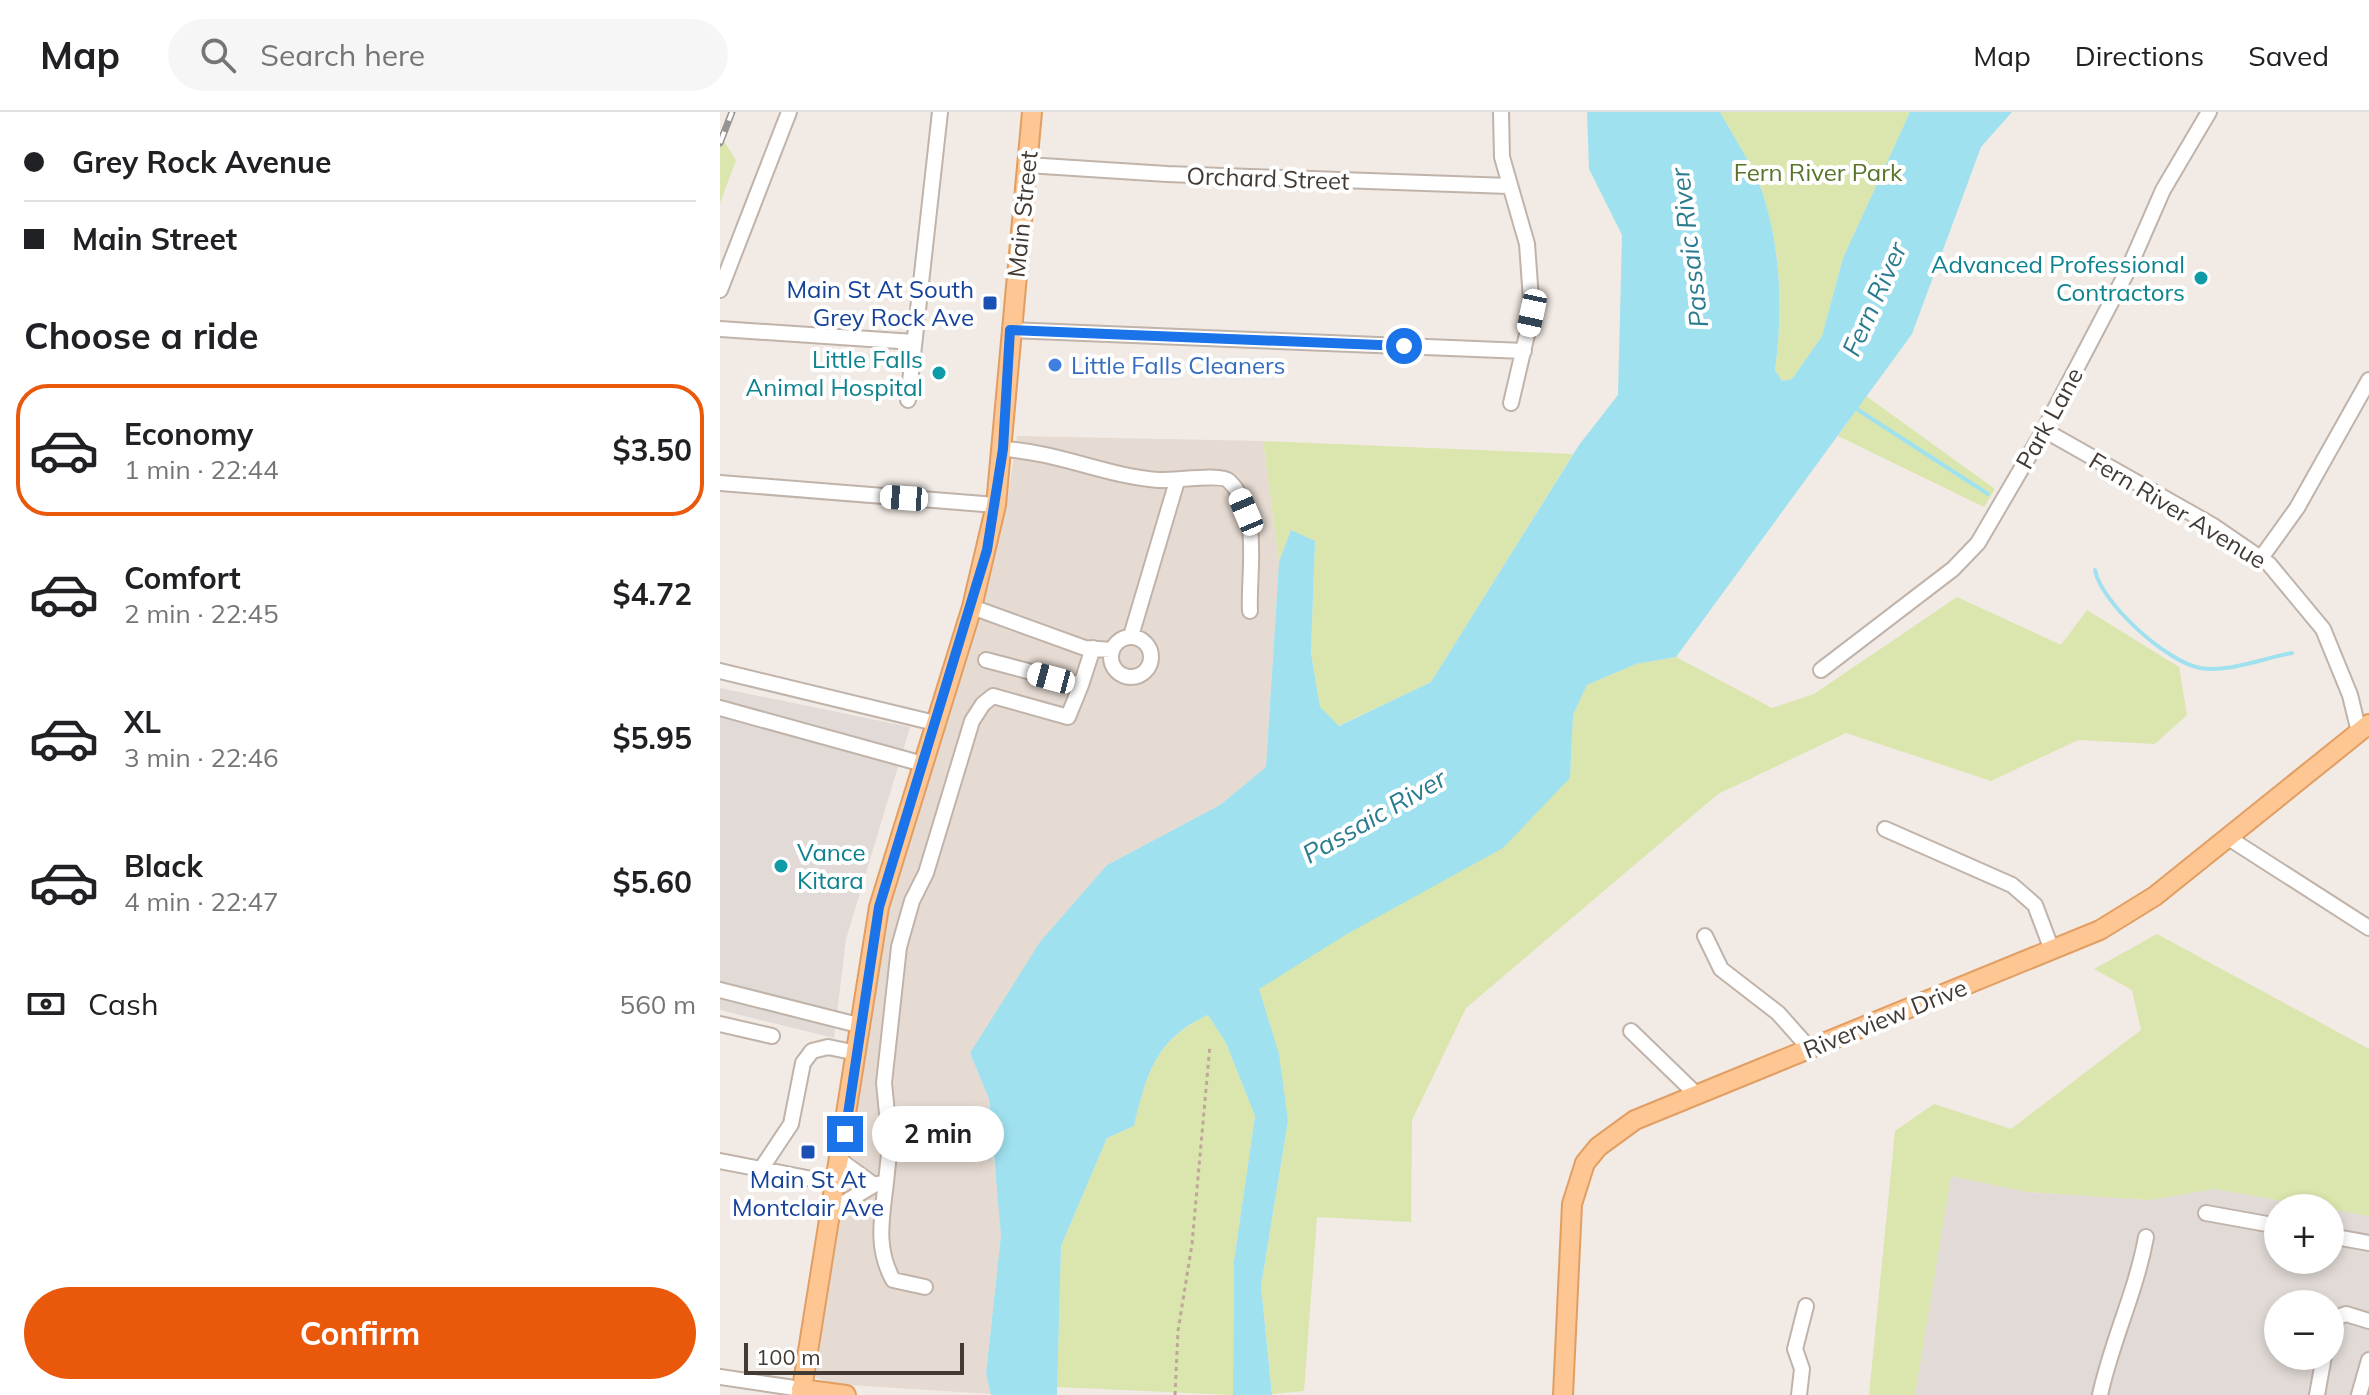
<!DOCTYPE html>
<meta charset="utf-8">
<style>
:root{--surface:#fff;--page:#f6f6f6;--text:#202124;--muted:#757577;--line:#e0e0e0;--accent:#ea580c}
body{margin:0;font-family:Mulish,sans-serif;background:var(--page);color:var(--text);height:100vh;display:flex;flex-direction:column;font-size:30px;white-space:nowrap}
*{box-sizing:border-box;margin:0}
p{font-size:26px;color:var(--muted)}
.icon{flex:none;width:44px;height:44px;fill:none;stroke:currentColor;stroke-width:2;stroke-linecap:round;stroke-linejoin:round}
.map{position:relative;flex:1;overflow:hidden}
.side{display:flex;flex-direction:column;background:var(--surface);width:720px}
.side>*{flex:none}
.banner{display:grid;align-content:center;height:176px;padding:0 24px;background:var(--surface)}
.buttons{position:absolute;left:1544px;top:1082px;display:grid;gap:16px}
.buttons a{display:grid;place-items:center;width:80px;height:80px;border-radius:50%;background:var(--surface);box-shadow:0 4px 12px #0003;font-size:40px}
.scale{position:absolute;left:24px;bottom:20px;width:220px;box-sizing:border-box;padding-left:8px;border:4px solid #443a34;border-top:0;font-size:22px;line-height:28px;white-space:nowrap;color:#443a34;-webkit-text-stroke:6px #fff;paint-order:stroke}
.end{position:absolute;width:36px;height:36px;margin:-18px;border:10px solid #1a73e8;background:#fff;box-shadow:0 0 0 4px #fff}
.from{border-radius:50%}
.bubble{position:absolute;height:56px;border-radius:28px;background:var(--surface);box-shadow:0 4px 12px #0003;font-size:26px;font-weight:700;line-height:56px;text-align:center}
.car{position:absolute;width:24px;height:48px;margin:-24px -12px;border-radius:10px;box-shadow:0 0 6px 2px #0007;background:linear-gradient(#fff 24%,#345 0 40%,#fff 0 76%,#345 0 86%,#fff 0)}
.banner b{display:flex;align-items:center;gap:28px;height:76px;font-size:30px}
.banner b+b{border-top:2px solid var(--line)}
.banner i{width:20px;height:20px;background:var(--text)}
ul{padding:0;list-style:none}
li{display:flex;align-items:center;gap:24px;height:132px;margin:0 16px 12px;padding:0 8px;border:4px solid transparent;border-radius:32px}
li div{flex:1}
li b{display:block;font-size:30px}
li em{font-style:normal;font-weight:700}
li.active{border-color:var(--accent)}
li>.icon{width:72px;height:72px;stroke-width:1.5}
h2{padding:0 24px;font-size:36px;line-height:96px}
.pay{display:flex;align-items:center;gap:20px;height:88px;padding:0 24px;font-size:30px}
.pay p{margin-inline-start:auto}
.button{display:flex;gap:16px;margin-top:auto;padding:16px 24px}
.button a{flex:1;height:92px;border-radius:48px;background:var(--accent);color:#fff;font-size:32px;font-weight:700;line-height:92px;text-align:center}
header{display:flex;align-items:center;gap:48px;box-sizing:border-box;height:112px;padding:0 40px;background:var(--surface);border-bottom:2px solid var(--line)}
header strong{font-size:38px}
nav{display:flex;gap:44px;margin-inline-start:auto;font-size:28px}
.search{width:560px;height:72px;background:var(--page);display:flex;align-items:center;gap:20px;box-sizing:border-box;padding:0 28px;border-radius:44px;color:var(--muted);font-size:30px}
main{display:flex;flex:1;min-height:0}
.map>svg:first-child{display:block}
</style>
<header>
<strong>Map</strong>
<div class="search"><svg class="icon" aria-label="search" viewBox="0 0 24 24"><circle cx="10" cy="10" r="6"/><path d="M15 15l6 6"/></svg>Search here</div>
<nav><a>Map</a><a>Directions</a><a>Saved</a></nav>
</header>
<main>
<section class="side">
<div class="banner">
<b><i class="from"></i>Grey Rock Avenue</b>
<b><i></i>Main Street</b>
</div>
<h2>Choose a ride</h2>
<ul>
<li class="active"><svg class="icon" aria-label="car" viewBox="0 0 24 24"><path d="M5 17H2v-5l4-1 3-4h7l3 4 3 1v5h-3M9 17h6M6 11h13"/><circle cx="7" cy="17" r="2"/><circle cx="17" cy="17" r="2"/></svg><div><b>Economy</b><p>1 min · 22:44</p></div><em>$3.50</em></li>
<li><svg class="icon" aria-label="car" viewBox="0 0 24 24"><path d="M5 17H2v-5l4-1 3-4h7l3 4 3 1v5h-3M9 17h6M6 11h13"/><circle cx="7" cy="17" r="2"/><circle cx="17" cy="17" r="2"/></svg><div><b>Comfort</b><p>2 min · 22:45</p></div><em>$4.72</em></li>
<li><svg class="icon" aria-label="car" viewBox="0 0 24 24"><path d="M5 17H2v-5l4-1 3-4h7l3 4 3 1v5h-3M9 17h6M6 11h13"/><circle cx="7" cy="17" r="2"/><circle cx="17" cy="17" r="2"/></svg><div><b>XL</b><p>3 min · 22:46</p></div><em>$5.95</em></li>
<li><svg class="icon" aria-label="car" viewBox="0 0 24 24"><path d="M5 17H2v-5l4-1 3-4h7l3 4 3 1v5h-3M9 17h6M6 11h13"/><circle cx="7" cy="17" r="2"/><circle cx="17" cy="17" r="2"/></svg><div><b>Black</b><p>4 min · 22:47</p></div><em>$5.60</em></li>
</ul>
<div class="pay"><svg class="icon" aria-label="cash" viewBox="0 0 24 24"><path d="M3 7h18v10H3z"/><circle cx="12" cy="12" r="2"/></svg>Cash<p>560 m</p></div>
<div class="button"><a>Confirm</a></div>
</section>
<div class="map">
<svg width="1649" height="1283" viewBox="0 0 1649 1283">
<rect width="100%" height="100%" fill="#f2eae4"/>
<path fill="#e6dbd2" d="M 297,324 L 543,329 L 559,450 L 546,655 L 500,693 L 387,753 L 250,941 L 269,987 L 270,1027 L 279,1083 L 281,1124 L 266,1262 L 271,1282 L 113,1272 L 97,1266 L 89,1257 L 157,817 L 252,495 L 286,397 Z"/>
<path fill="#e1dad6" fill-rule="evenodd" d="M 0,576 L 190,615 L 126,827 L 114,926 L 0,898 Z
M 1230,1064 L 1307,1080 L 1430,1088 L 1494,1077 L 1604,1096 L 1558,1096 L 1558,1148 L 1610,1148 L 1610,1097 L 1649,1104 L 1649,1283 L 1195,1283 ZM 1558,1192 L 1610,1192 L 1610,1244 L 1558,1244 Z"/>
<path fill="#dae6ad" d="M 1000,0 L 1190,0 L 1123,146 L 1102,224 L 1072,267 L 1062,269 L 1055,258 C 1063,200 1061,138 1043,82 C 1034,54 1014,26 1000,0 Z
M 0,23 L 16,48 L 0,91 Z
M 1146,284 L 1275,377 L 1264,395 L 1118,324 Z
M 543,329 L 853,342 L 711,570 L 618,614 L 600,595 L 591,541 L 595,430 L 571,418 L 559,450 Z
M 1237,485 L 1341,533 L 1367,498 L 1459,555 L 1467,603 L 1435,632 L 1358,628 L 1271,669 L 1126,621 L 998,682 L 746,896 L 692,1008 L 691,1110 L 597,1105 L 584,1279 L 552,1282 L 541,1174 L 568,1009 L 538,877 L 626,822 L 850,666 L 853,603 L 867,573 L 916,552 L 956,545 L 1052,596 L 1094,582 Z
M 1437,822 L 1649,937 L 1649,1104 L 1494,1077 L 1430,1088 L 1307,1080 L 1231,1064 L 1195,1283 L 1149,1283 L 1175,1019 L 1214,992 L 1291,1017 L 1421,918 L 1412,878 L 1374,857 Z
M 488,903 L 506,931 L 535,1004 L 514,1149 L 513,1283 L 337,1275 L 341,1134 L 387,1026 L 414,1014 C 426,962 436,927 488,903 Z"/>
<path fill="#a0e1ef" d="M 867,0 L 1000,0 C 1014,26 1034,54 1043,82 C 1061,138 1063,200 1055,258 L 1062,269 L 1072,267 L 1102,224 L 1123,146 L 1190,0 L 1292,0 L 1261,35 L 1192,222 L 956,545 L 916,552 L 867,573 L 853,603 L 850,666 L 783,736 L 627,822 L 539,877 L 559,942 L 568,1009 L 541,1174 L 552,1283 L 513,1283 L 514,1149 L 535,1004 L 506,931 L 488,903 C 436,926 426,963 414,1014 L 387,1026 L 341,1134 L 337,1283 L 271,1283 L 266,1262 L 281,1123 L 269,987 L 250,941 L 320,830 L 387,753 L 500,693 L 546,655 L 559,450 L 571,418 L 595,429 L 591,541 L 600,595 L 619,614 L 711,570 L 859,333 L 898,283 L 902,123 L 869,57 Z"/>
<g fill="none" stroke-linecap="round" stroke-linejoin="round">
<path stroke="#a0e1ef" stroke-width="4" d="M 1132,294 L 1268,382
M 1375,458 C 1381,491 1447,550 1480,556 C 1508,561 1544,546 1572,541"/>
<defs>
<path id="minor" d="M 781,0 L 782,45 L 807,132 L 812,201 L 791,291
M 307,53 L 447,62 L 789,74
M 0,178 L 69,0
M 0,217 L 194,230
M 290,218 L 804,239
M 188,288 L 220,0
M 1324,318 L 1492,413 L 1549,452 L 1603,517 L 1630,583 L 1639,620
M 283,337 C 338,340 386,364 438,368 C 454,369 501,361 509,369 C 542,401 528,459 530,499
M 0,371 L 276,393
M 1541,446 L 1577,396 L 1649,268
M 252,495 L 365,536 L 391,538
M 411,524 L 457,369
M391 545a20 20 0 1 1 40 0a20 20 0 1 1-40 0Z
M 266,548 L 361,573 L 373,536
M 1101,558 L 1233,457 L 1258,431 L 1324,318 L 1408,158 L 1443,78 L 1489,0
M 0,559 L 215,611
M 0,596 L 203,652
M 1165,717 L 1292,773 L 1315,793 L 1332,838
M 1507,725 L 1649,816
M 985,824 L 1001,857 L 1058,901 L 1090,937
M 0,878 L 142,914
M 0,912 L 52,924
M 911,919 L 977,983
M 0,1049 L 117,1072
M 121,1049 L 154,1073
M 41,1057 L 71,1012 L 83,951 L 92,939 L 108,935 L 137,941
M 166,1070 C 162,1106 155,1135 173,1168 L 205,1175
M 112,1098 L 154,1073 L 166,1070 L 170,1032 L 164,971 L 179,835 L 192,789 L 206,761 L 252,609 L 263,592 L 273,584 L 348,605 L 361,573
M 1486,1101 L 1558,1114
M 1610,1124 L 1649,1131
M 1610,1208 L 1626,1202 L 1649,1209
M 0,1265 L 81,1277
M 1079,1283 L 1082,1257 L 1075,1237 L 1086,1194
M 1380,1283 C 1392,1228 1416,1180 1426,1125
M 1597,1283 L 1604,1244
M 1639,1283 L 1649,1248"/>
<path id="major" d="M 81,1277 L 126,1283
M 81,1283 L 159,795 L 252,495 L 276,393 L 312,0
M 843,1283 L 852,1092 L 865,1051 L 878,1035 L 915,1008 L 1380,818 L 1435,784 L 1649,612"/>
</defs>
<use href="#minor" stroke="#c0b3aa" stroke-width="18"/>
<use href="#major" stroke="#e29e62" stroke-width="22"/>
<path stroke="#bfa898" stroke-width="3" stroke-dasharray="4 4" stroke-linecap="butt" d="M 455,1283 L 458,1219 L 472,1132 L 490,933"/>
<use href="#minor" stroke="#fff" stroke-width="14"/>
<use href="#major" stroke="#fdc692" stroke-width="18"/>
<defs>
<path id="rail" d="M 0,31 L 12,0"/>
</defs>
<use href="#rail" stroke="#949494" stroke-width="7"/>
<use href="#rail" stroke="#fff" stroke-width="4" stroke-dasharray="12" stroke-linecap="butt"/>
</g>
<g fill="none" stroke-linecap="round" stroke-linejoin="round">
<path stroke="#1a73e8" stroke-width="10" d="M 125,1022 L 159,795 L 267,438 L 283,337 L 290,218 L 684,234"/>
</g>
<g fill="#0f9aa8" stroke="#fff" stroke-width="3">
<circle cx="1481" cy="166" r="8"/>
<circle cx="219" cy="261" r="8"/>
<circle cx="61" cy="754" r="8"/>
</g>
<g fill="#1a4fb4" stroke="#fff" stroke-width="3">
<rect x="262" y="183" width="16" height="16" rx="4"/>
<rect x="80" y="1032" width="16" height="16" rx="4"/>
</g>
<circle fill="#3f7fe0" stroke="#fff" stroke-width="3" cx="335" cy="253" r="8"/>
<g text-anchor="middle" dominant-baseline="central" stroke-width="8" stroke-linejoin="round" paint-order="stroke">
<g font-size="24" fill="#577429" stroke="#fff">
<text x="1098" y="60">Fern River Park</text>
</g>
<g font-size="24" fill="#443a34" stroke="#fff">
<text transform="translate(548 66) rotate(2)">Orchard Street</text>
<text transform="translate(302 102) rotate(-84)">Main Street</text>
<text transform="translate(1329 306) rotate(-61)">Park Lane</text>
<text transform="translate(1458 398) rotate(31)">Fern River Avenue</text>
<text transform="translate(1165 906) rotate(-22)">Riverview Drive</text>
</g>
<g font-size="24" fill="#0d838f" stroke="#fff" text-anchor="end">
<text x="1465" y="152">Advanced Professional<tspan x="1465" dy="28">Contractors</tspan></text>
<text x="203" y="247">Little Falls<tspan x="203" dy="28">Animal Hospital</tspan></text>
<text x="77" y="740" text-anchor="start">Vance<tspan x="77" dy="28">Kitara</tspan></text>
</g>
<g font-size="24" fill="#164399" stroke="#fff" text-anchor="end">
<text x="254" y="177">Main St At South<tspan x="254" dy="28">Grey Rock Ave</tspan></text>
<text x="88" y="1067" text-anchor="middle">Main St At<tspan x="88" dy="28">Montclair Ave</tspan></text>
</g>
<g font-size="24" fill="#366cbe" stroke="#fff" text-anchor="start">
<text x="351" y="253">Little Falls Cleaners</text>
</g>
<g font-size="26" font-style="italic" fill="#297b8f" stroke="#fff">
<text transform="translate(969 136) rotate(-97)">Passaic River</text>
<text transform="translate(1154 187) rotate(-66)">Fern River</text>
<text transform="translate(654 704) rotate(-30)">Passaic River</text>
</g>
</g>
</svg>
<div class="buttons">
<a>+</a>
<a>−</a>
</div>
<div class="scale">100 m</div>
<i class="end from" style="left:684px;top:234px"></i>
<i class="end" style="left:125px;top:1022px"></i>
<div class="bubble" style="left:152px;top:994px;width:132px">2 min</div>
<i class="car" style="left:812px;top:201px;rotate:192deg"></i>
<i class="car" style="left:184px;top:386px;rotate:274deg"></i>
<i class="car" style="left:526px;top:400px;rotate:337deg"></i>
<i class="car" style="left:331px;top:566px;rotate:285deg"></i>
</div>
</main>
